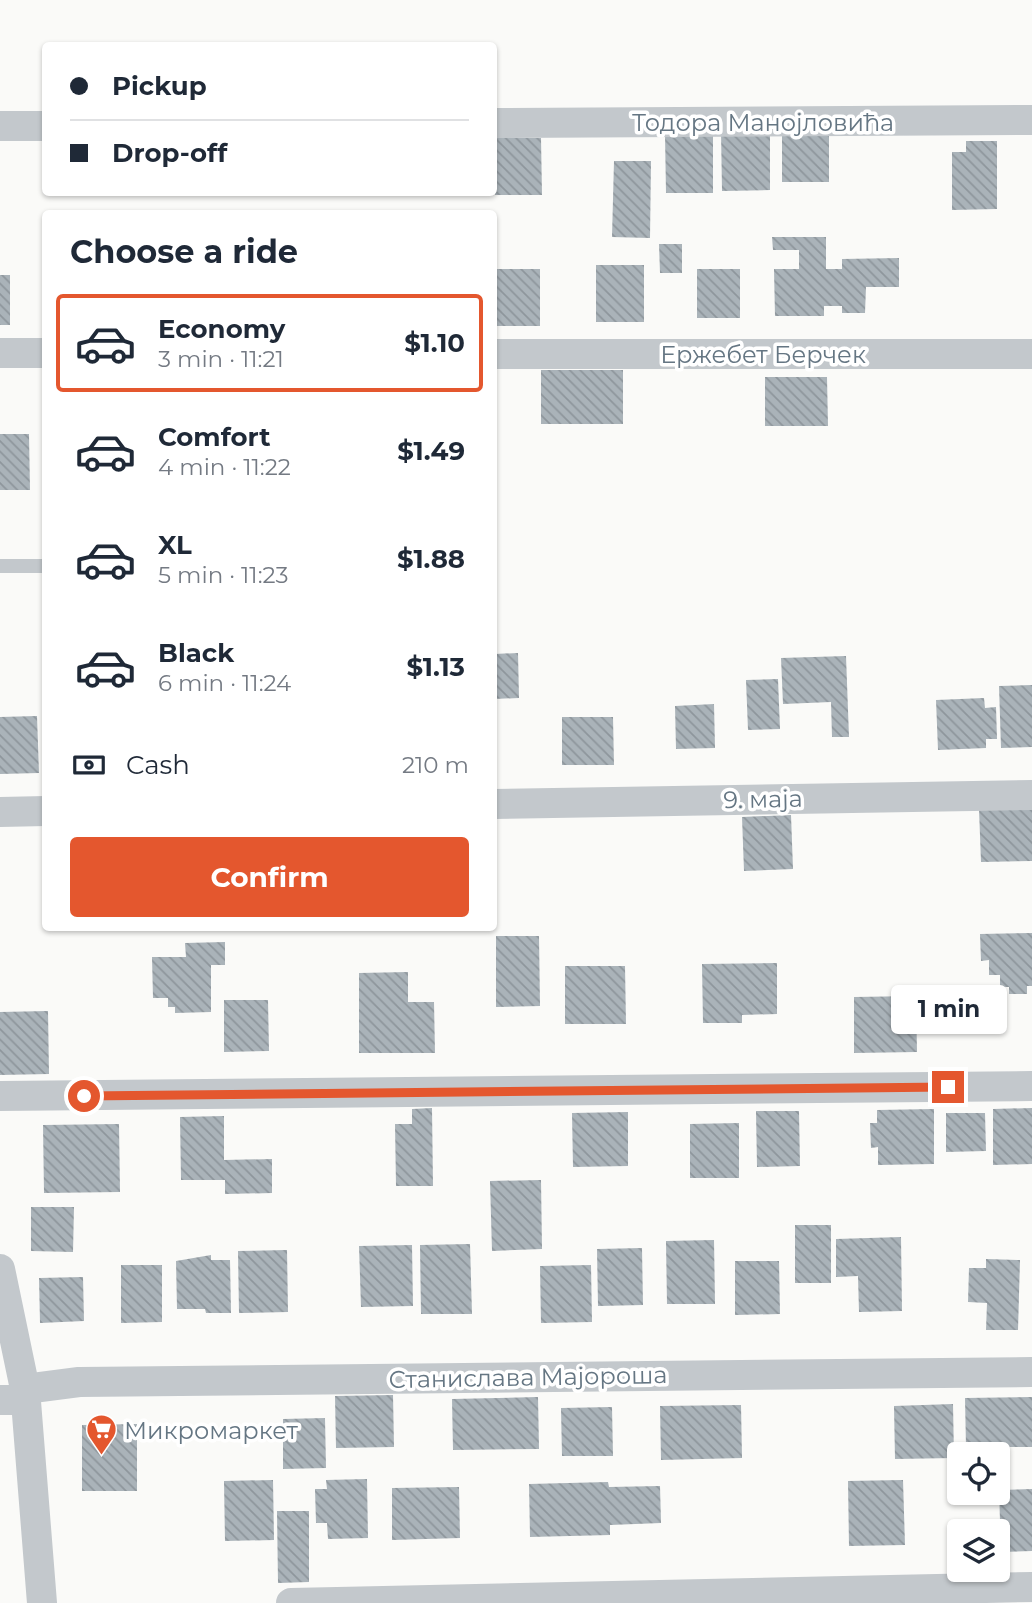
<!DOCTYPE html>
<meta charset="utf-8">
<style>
:root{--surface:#fff;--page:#f2f2f3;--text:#1f2937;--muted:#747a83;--line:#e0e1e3;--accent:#e4572e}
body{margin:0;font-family:Montserrat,sans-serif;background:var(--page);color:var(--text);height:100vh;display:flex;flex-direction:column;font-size:26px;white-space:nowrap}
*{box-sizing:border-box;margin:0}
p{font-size:23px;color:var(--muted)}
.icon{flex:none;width:38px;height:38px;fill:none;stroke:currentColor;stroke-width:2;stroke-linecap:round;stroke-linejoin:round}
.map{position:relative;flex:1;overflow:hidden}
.side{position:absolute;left:42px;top:210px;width:455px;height:721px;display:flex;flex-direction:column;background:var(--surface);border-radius:7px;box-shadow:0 2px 5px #0004}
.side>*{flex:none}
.hud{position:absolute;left:42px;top:42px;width:455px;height:154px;border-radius:7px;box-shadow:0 2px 5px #0004;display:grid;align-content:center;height:154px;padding:0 28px;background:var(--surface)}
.fabs{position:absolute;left:947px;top:1442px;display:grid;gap:14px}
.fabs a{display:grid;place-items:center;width:63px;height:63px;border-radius:7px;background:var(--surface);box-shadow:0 2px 5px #0004;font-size:35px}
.end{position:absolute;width:32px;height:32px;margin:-16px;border:9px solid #e4572e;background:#fff;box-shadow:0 0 0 4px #fff}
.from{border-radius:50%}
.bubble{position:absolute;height:49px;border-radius:7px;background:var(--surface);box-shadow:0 2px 5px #0004;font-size:23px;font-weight:700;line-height:49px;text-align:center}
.hud b{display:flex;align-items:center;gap:24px;height:66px;font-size:26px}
.hud b+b{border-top:2px solid var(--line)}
.hud i{width:18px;height:18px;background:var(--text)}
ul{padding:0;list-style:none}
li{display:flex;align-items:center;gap:21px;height:98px;margin:0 14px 10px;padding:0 14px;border:4px solid transparent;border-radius:7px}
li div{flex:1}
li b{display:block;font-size:26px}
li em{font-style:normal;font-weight:700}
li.current{border-color:var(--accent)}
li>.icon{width:63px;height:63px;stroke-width:1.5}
h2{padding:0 28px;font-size:32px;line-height:84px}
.pay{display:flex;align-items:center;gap:18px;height:77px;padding:0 28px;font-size:26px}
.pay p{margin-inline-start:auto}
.cta{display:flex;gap:14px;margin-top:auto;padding:14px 28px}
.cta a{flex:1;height:80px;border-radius:7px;background:var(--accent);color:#fff;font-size:28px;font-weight:700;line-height:80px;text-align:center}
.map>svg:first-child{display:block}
</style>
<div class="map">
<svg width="1032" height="1603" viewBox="0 0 1032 1603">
<defs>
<pattern id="building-back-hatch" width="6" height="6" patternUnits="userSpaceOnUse" patternTransform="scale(1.75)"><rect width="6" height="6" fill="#aab3b9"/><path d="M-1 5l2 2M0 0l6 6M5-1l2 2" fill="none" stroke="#8e969c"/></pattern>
</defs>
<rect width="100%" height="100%" fill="#fafaf8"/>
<path fill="url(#building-back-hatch)" d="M 829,129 L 829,182 L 782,182 L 782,130 Z
M 770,130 L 770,190 L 722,191 L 721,131 Z
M 665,134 L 713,134 L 713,193 L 666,193 Z
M 495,138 L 541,138 L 542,195 L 495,195 Z
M 966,141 L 997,141 L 997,209 L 952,210 L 952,152 L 966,152 Z
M 614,161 L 651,161 L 650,238 L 612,237 Z
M 772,237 L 826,237 L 826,269 L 842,269 L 842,259 L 899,258 L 899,287 L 866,287 L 865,313 L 842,313 L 842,306 L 824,306 L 824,316 L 775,316 L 774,269 L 799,269 L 799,250 L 773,250 Z
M 659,244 L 682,244 L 682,273 L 660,273 Z
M 596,265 L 644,265 L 644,322 L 596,322 Z
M 494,269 L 540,269 L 540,326 L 494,326 Z
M 697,269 L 740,269 L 740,318 L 697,318 Z
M 0,275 L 10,275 L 10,325 L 0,325 Z
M 541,370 L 623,370 L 623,424 L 541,424 Z
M 765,377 L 827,377 L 828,426 L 765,426 Z
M 0,434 L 29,434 L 30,490 L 0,490 Z
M 518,653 L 519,698 L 494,699 L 494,654 Z
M 846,656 L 849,737 L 832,737 L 831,702 L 783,704 L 781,658 Z
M 778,679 L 780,729 L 748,730 L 746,680 Z
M 1032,685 L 1032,747 L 1001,748 L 999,686 Z
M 984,698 L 985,708 L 996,707 L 997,739 L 986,739 L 986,748 L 938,750 L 936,700 Z
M 714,704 L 715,748 L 676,749 L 675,706 Z
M 37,716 L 39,773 L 0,774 L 0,717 Z
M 562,717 L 613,717 L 614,765 L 562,765 Z
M 1032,806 L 1032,861 L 981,862 L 979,809 Z
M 791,815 L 793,869 L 744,871 L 742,817 Z
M 1032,933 L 1032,986 L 1027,986 L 1027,994 L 1009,994 L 1009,987 L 1000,987 L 1000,975 L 989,975 L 989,960 L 981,961 L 980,934 Z
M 496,936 L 539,936 L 540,1006 L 496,1007 Z
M 225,942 L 225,965 L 211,965 L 211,1012 L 175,1013 L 175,1007 L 168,1007 L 168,998 L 153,998 L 152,957 L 186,957 L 185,943 Z
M 777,963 L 777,1014 L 742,1015 L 742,1023 L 703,1023 L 702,964 Z
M 565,966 L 625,966 L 626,1024 L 565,1024 Z
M 408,972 L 408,1002 L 434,1002 L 435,1053 L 359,1053 L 359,973 Z
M 916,996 L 917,1052 L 854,1053 L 854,997 Z
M 224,1000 L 268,1000 L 269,1051 L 224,1052 Z
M 48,1011 L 49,1074 L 0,1075 L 0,1012 Z
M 432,1108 L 433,1186 L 396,1186 L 395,1124 L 412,1124 L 412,1109 Z
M 1032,1108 L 1032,1164 L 993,1165 L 993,1109 Z
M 934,1109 L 934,1164 L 878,1165 L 878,1147 L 871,1148 L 870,1123 L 877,1123 L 877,1110 Z
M 756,1111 L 799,1111 L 800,1166 L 757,1167 Z
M 628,1112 L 628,1166 L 573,1167 L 572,1113 Z
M 946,1113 L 985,1113 L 986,1151 L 946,1152 Z
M 224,1116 L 224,1160 L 272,1159 L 272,1193 L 225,1194 L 225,1180 L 181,1180 L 180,1117 Z
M 739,1123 L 739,1178 L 690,1178 L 690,1124 Z
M 119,1124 L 120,1192 L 44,1193 L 43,1125 Z
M 541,1180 L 542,1249 L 492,1251 L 490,1181 Z
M 31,1207 L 74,1207 L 73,1252 L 31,1251 Z
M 795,1225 L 831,1225 L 831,1283 L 795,1283 Z
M 901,1237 L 902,1311 L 859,1312 L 858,1276 L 836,1277 L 836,1239 Z
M 714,1240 L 715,1304 L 667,1304 L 666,1241 Z
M 470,1244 L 472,1314 L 421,1314 L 420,1245 Z
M 412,1245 L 413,1306 L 361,1307 L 359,1246 Z
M 642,1248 L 643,1305 L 598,1306 L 597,1249 Z
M 287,1250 L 288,1312 L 239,1313 L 238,1251 Z
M 211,1255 L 211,1260 L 230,1260 L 231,1313 L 206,1313 L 205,1309 L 177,1309 L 176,1261 Z
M 986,1259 L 1020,1260 L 1018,1330 L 986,1330 L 987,1303 L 968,1302 L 969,1268 L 986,1268 Z
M 735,1261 L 779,1261 L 780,1314 L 735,1315 Z
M 121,1265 L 162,1265 L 162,1322 L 121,1323 Z
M 591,1265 L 592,1322 L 541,1323 L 540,1266 Z
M 83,1277 L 84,1321 L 40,1323 L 39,1278 Z
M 393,1395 L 394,1447 L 336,1448 L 335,1396 Z
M 538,1397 L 539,1449 L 453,1450 L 452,1399 Z
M 1032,1397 L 1032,1447 L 966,1447 L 965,1398 Z
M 953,1404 L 954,1458 L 895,1459 L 894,1406 Z
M 741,1405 L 742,1458 L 661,1460 L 660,1406 Z
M 612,1407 L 613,1456 L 562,1456 L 561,1408 Z
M 325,1418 L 326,1468 L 283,1469 L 283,1419 Z
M 137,1424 L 137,1491 L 82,1491 L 82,1425 Z
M 367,1479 L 368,1538 L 328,1539 L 327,1523 L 316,1523 L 315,1489 L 327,1489 L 326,1480 Z
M 273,1480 L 274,1540 L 225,1541 L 224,1481 Z
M 903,1480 L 905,1545 L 849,1546 L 848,1481 Z
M 608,1482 L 609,1487 L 660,1486 L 661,1523 L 610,1525 L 610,1535 L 530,1537 L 529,1484 Z
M 459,1487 L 460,1538 L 392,1540 L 392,1488 Z
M 1032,1489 L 1032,1551 L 1001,1552 L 999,1490 Z
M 277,1511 L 309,1511 L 309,1582 L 278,1583 Z"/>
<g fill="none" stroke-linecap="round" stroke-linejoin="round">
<path stroke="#c3c8cc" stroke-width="14" d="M 0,566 L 46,566"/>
<path stroke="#c3c8cc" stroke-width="30" d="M 494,123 L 1032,120
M 0,126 L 46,126
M 0,353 L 46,353
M 494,354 L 1032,354
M 494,804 L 1032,795
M 0,812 L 46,811
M 0,1096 L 1032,1086
M 0,1269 L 25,1389 L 42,1603
M 25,1389 L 79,1382 L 1032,1372
M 0,1400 L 26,1400
M 291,1603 L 1032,1587"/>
</g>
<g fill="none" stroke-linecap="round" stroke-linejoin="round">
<path stroke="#e4572e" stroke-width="9" d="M 84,1096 L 948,1087"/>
</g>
<defs>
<symbol id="supermarket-pin" viewBox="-11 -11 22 30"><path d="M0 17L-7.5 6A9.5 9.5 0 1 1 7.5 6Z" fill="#e4572e" stroke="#fff"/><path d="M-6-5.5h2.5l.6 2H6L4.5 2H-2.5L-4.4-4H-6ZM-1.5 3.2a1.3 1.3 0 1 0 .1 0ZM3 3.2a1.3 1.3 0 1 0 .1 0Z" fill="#fff"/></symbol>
</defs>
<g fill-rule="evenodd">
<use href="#supermarket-pin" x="84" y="1412" width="35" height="47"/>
</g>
<g text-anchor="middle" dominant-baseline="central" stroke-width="7" stroke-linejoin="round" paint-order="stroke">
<g font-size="24" fill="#657683" stroke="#fff">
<text x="763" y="122">Тодора Манојловића</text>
<text x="763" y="354">Ержебет Берчек</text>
<text transform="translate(763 799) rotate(-1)">9. маја</text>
<text transform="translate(528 1377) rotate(-1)">Станислава Мајороша</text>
</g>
<g font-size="24" fill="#657683" stroke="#fff" text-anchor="start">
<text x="124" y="1430">Микромаркет</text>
</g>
</g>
</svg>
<div class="fabs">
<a><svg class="icon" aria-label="locate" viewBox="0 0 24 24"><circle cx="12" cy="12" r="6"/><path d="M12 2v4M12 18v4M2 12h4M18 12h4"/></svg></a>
<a><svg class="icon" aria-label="layers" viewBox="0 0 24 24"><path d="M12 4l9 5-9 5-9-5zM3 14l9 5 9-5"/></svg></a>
</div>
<i class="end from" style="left:84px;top:1096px"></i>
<i class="end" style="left:948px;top:1087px"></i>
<div class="bubble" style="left:891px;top:985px;width:116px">1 min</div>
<div class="hud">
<b><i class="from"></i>Pickup</b>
<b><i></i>Drop-off</b>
</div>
<section class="side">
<h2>Choose a ride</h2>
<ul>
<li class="current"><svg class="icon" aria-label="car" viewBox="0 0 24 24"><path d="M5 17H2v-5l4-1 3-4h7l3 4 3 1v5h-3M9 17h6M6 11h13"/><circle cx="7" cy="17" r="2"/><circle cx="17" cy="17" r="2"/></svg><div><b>Economy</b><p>3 min · 11:21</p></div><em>$1.10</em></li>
<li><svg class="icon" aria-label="car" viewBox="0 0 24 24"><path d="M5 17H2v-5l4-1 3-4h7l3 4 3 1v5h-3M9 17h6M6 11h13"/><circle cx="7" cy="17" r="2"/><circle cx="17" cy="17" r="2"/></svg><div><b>Comfort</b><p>4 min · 11:22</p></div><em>$1.49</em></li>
<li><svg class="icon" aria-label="car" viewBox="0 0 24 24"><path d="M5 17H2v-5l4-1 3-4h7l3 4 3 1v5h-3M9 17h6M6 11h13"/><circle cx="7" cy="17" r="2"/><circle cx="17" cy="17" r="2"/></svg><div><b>XL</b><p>5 min · 11:23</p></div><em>$1.88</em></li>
<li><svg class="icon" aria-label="car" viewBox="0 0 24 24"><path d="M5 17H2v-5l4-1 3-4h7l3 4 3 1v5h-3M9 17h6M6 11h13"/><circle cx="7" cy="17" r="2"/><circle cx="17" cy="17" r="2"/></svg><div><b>Black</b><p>6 min · 11:24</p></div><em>$1.13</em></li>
</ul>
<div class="pay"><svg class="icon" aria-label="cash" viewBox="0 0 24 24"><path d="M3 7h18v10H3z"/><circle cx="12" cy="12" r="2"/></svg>Cash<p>210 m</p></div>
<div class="cta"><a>Confirm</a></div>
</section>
</div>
